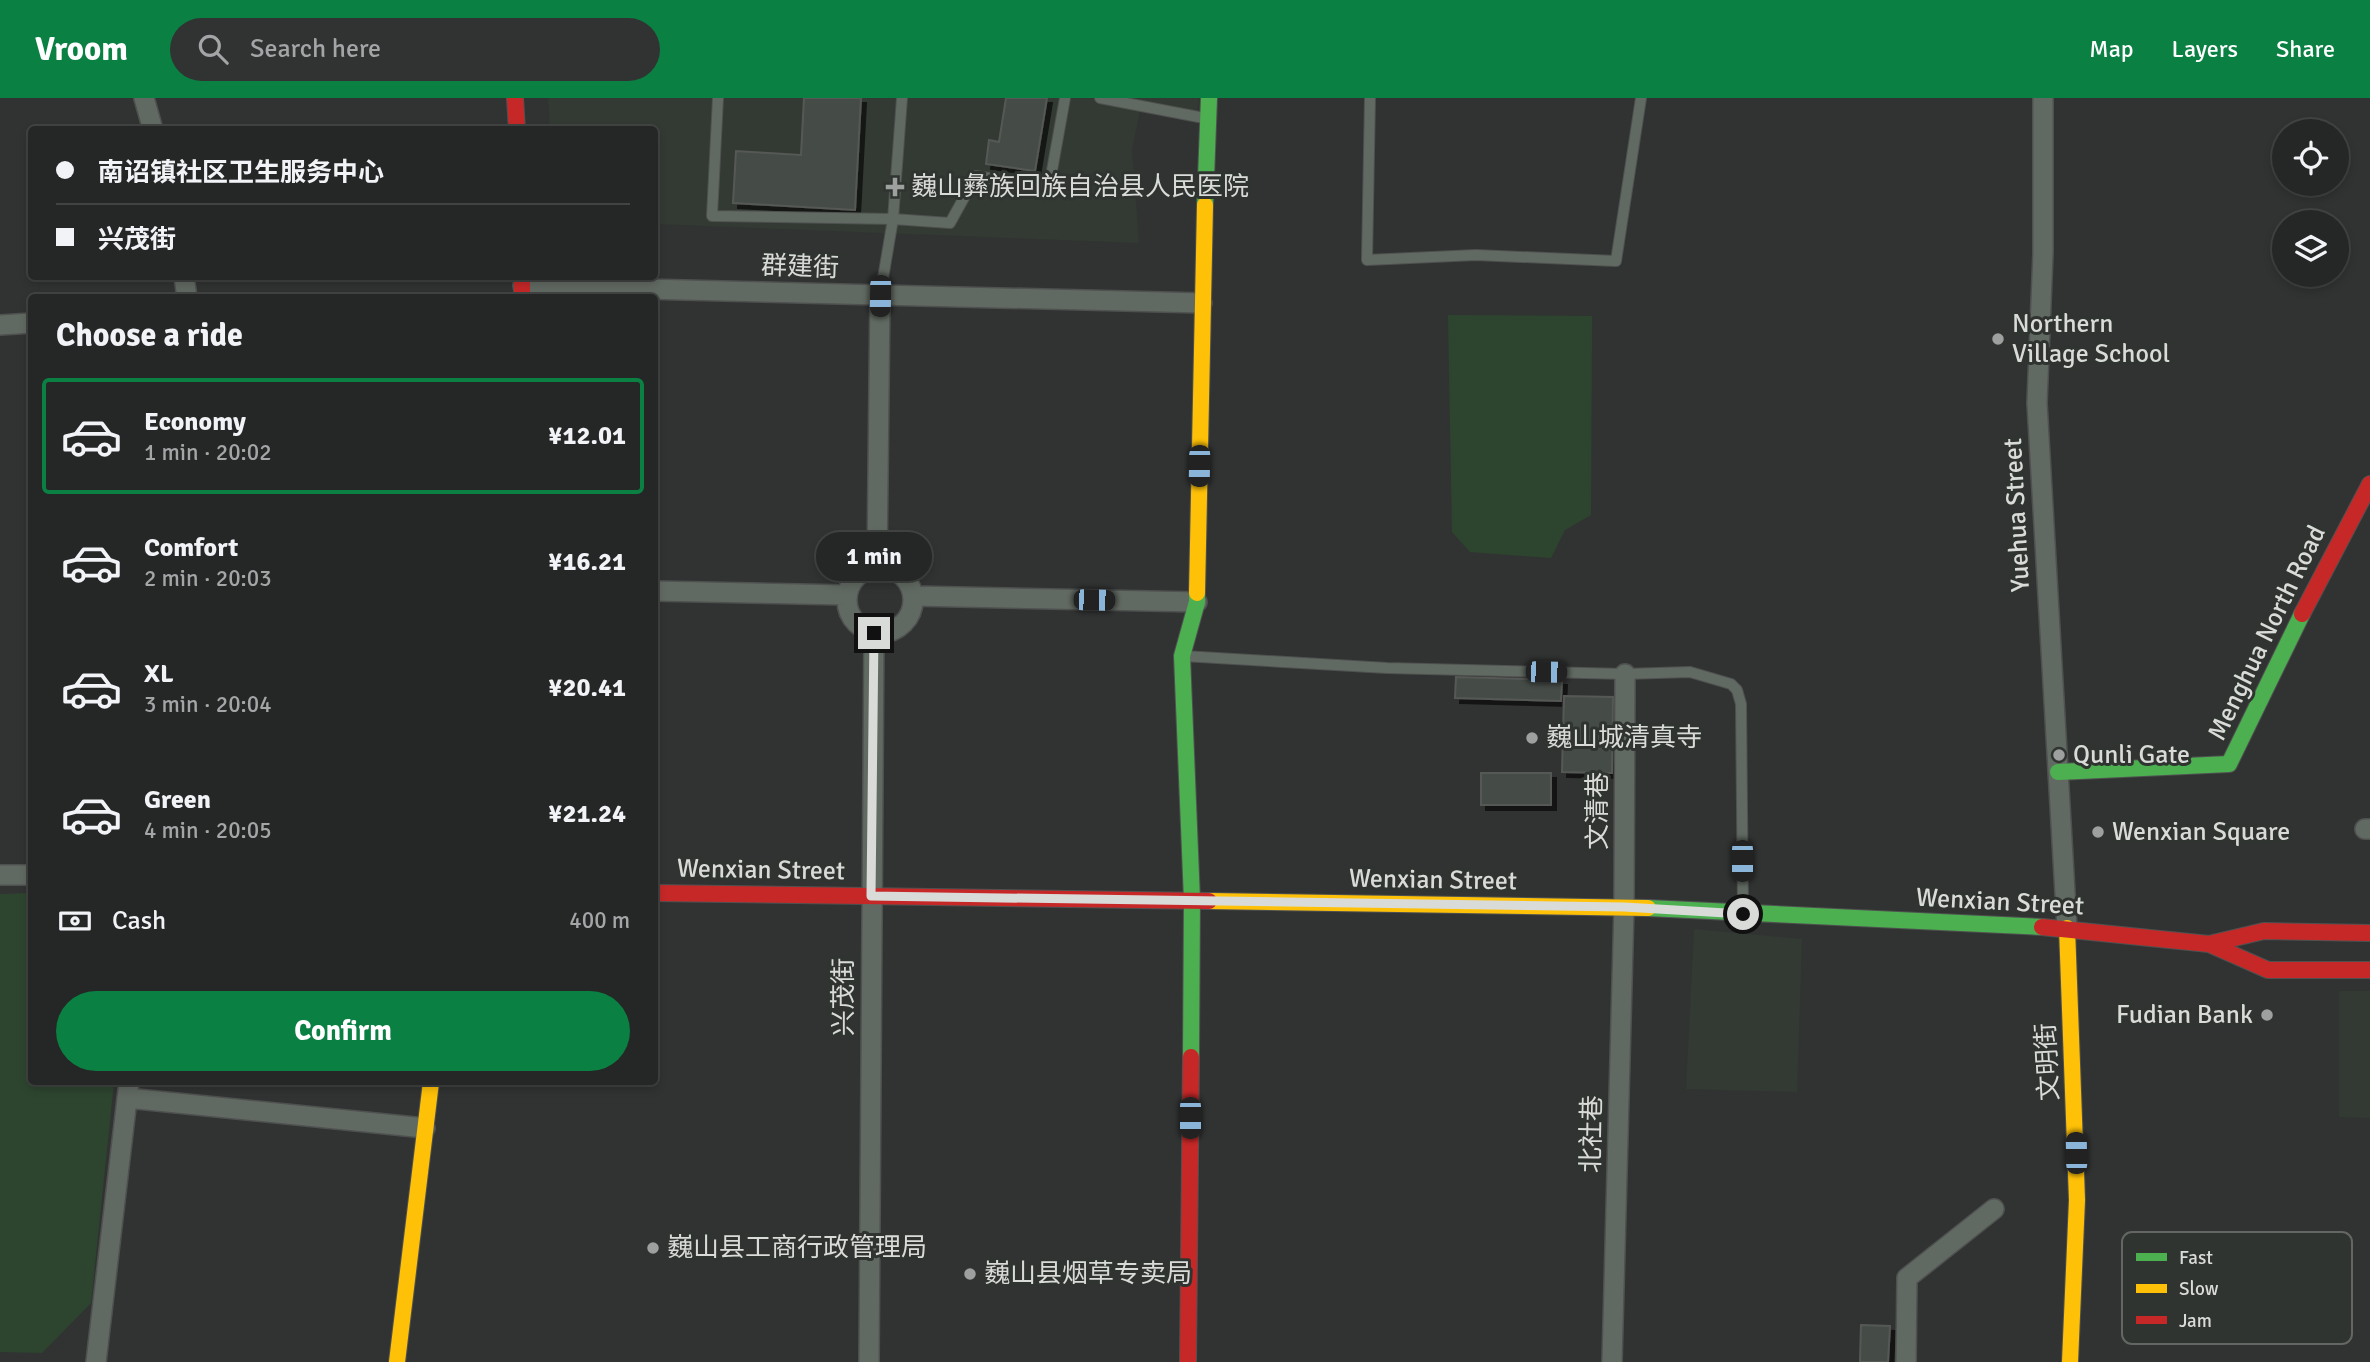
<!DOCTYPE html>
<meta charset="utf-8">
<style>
:root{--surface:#252626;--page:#313232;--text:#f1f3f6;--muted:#a3a5a7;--line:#424343;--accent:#0b8043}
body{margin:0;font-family:Signika,"Noto Sans SC",sans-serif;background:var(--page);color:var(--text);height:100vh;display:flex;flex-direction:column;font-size:26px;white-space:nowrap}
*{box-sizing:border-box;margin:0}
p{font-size:23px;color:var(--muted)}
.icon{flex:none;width:38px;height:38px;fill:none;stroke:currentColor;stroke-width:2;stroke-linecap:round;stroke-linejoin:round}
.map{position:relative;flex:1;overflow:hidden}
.panel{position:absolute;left:28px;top:196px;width:630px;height:791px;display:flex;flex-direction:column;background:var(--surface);border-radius:7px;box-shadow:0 4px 10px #0003,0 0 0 2px var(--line)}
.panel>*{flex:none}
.top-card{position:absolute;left:28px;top:28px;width:630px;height:154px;border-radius:7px;box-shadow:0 4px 10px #0003,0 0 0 2px var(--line);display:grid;align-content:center;height:154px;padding:0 28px;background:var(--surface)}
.tools{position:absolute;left:2272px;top:21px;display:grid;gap:14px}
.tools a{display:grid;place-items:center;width:77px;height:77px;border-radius:50%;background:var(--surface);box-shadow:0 4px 10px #0003,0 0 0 2px var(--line);font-size:35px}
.end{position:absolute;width:32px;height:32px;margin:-16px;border:9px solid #d9dbd9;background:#111;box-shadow:0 0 0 4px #111}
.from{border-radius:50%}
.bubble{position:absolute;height:49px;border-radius:24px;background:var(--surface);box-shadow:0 4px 10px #0003,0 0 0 2px var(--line);font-size:23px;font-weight:800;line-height:49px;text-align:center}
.car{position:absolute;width:21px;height:42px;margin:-21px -10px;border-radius:9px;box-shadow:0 0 5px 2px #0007;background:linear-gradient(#222 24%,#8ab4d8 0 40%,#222 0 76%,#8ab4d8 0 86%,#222 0)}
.top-card b{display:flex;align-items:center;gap:24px;height:66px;font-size:26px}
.top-card b+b{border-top:2px solid var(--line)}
.top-card i{width:18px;height:18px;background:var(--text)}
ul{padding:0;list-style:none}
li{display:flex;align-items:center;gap:21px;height:116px;margin:0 14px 10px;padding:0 14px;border:4px solid transparent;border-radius:7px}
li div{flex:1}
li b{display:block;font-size:26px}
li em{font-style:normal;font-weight:800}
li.current{border-color:var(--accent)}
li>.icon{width:63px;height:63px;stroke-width:1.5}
h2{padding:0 28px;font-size:32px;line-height:84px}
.pay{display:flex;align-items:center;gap:18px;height:77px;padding:0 28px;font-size:26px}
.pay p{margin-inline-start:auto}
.button{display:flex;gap:14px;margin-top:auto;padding:14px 28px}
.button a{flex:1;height:80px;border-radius:42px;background:var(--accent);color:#fff;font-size:28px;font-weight:800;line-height:80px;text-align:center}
header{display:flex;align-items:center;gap:42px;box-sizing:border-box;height:98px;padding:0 35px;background:var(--accent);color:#fff}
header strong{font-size:33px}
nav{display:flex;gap:38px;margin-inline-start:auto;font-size:24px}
.search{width:490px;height:63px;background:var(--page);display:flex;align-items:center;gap:18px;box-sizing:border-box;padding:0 24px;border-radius:38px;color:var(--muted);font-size:26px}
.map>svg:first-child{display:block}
</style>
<header>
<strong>Vroom</strong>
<div class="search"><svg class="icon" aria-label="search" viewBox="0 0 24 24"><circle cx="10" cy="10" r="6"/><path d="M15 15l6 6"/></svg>Search here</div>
<nav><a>Map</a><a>Layers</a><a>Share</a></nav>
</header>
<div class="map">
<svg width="2370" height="1264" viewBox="0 0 2370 1264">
<defs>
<filter id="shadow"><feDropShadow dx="5" dy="5" stdDeviation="0" flood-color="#0009"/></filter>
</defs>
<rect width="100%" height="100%" fill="#313332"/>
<path fill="#323a33" d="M 548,0 L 1199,0 L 1196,19 L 1140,12 L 1132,52 L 1139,145 L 655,126 L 654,32 L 550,31 Z
M 1694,831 L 1802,841 L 1797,994 L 1686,991 Z
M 2339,893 L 2370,893 L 2370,1020 L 2339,1019 Z"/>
<path fill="#2d452f" d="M 1448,217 L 1592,218 L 1591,417 L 1565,432 L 1551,460 L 1470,454 L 1452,434 Z
M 31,795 L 32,984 L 114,984 L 91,1205 L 42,1255 L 0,1254 L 0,796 Z"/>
<path fill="#444c46" stroke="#565856" stroke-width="2" filter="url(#shadow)" d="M 804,0 L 861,0 L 855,112 L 733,105 L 736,53 L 801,57 Z
M 1006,0 L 1047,0 L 1035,73 L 986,66 L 989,42 L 999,44 Z
M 1456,579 L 1562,582 L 1561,603 L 1455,600 Z
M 1564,598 L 1613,599 L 1612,675 L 1562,674 Z
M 1481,675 L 1551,675 L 1551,707 L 1481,707 Z
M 1861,1227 L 1890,1228 L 1888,1264 L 1860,1264 Z"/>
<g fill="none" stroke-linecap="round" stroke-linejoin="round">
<defs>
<path id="lane" d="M 718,0 L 712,118 L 893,121 L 950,125 L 976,78 L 1049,89 L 1065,0
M 1100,0 L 1204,20
M 1370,0 L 1367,162 L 1476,157 L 1616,163 L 1641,0
M 880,198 L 893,121 L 902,0
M 1183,558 L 1387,570 L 1625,576 L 1690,574 L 1731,586 L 1737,592 L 1741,606 L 1743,811"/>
<path id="street" d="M 144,0 L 153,32
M 2043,0 L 2043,155 L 2037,305 L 2067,830
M 184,178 L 187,200
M 523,188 L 1202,205
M 0,227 L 32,225
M 877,468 L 880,198
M847 502a33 33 0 1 1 66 0a33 33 0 1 1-66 0Z
M 654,493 L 846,497
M 913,498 L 1197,504
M 2365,731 L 2370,731
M 0,777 L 32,777
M 127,1000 L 425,1030
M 96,1264 L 129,984
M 869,1264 L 874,535
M 1612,1264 L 1624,809 L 1625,576
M 1906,1264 L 1907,1180 L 1994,1111"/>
<path id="fast" d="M 1205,107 L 1209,0
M 2058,674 L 2229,666 L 2302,516
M 1648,810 L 2042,829
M 1191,959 L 1192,802 L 1182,558 L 1197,504 L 1197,495"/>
<path id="slow" d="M 1197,495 L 1205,107
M 1209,803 L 1648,810
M 2067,830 L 2077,1102 L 2070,1264
M 397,1264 L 431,984"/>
<path id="jam" d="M 515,0 L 517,32
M 522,178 L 522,200
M 2302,516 L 2370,386
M 654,795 L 1209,803
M 2042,829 L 2209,846 L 2268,872 L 2370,872
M 2209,846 L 2264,833 L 2370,835
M 1188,1264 L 1191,959"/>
</defs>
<use href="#lane" stroke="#4f5150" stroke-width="12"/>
<use href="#street" stroke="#4f5150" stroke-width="22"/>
<use href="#fast" stroke="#4f5150" stroke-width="18"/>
<use href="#slow" stroke="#4f5150" stroke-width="18"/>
<use href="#jam" stroke="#4f5150" stroke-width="18"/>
<use href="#lane" stroke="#616a62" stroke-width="10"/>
<use href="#street" stroke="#616a62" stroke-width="19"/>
<use href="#fast" stroke="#4caf50" stroke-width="16"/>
<use href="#slow" stroke="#ffc107" stroke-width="16"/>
<use href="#jam" stroke="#c62828" stroke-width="16"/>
</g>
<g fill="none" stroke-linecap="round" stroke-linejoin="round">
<path stroke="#d9dbd9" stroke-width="9" d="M 874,535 L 871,798 L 1624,809 L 1743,816"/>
</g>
<g fill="#9ea09f" stroke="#303431" stroke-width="2.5">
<path d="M891.5 78.5h7v7h7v7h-7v7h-7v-7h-7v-7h7z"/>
<circle cx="1998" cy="241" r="7"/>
<circle cx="1532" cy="640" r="7"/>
<circle cx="2059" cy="657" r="7"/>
<circle cx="2098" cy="734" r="7"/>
<circle cx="2267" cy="917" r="7"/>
<circle cx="653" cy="1150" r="7"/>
<circle cx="970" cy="1176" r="7"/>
</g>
<g text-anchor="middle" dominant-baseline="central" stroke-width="6" stroke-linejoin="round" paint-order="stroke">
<g font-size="26" fill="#d9dbd9" stroke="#303431" text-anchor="start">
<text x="911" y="89">巍山彝族回族自治县人民医院</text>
<text x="2012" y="226">Northern<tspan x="2012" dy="30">Village School</tspan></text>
<text x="1546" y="640">巍山城清真寺</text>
<text x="2073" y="657">Qunli Gate</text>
<text x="2112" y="734">Wenxian Square</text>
<text x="2253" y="917" text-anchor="end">Fudian Bank</text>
<text x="667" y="1150">巍山县工商行政管理局</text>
<text x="984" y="1176">巍山县烟草专卖局</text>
</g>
<g font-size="26" fill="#d9dbd9" stroke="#303431">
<text transform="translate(800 169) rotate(2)">群建街</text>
<text transform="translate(2017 417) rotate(-93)">Yuehua Street</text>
<text transform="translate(2267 535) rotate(-64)">Menghua North Road</text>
<text transform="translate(1598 713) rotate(-90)">文清巷</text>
<text transform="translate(761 772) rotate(1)">Wenxian Street</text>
<text transform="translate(1433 782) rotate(1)">Wenxian Street</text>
<text transform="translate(2000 804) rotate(3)">Wenxian Street</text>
<text transform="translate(844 899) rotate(-90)">兴茂街</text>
<text transform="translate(2048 964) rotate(-93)">文明街</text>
<text transform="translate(1592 1036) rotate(-89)">北社巷</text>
</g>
</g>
<rect x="2122" y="1134" width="230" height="112" rx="10" fill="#303431" stroke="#636663" stroke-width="2"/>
<rect x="2136" y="1155" width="31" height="8" fill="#4caf50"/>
<rect x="2136" y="1186" width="31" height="9" fill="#ffc107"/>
<rect x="2136" y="1218" width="31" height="8" fill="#c62828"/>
<g font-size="19" fill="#d9dbd9">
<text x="2179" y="1166">Fast</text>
<text x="2179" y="1197">Slow</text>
<text x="2179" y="1229">Jam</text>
</g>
</svg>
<div class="tools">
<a><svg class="icon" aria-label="locate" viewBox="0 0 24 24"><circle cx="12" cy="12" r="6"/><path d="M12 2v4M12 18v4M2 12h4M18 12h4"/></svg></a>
<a><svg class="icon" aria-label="layers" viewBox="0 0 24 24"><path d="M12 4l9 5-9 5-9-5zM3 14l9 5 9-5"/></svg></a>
</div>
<i class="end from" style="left:1743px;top:816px"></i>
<i class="end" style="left:874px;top:535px"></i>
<div class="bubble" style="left:816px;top:434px;width:116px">1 min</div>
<i class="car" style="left:880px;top:198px;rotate:181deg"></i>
<i class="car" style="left:1199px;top:368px;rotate:181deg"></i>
<i class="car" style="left:1094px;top:502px;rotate:91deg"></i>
<i class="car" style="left:1546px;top:574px;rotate:91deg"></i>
<i class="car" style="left:1742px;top:763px;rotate:180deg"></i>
<i class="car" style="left:1190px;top:1020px;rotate:180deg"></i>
<i class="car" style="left:2076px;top:1055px;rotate:359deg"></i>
<div class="top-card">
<b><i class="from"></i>南诏镇社区卫生服务中心</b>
<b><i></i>兴茂街</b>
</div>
<section class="panel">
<h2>Choose a ride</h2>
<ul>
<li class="current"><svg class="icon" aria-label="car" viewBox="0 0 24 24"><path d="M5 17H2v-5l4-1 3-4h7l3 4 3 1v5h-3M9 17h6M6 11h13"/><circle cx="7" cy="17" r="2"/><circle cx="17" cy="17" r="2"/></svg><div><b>Economy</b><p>1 min · 20:02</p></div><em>¥12.01</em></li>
<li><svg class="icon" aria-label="car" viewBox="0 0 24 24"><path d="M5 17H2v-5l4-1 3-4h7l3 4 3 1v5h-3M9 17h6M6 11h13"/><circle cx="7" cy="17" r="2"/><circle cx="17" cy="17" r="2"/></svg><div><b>Comfort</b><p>2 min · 20:03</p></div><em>¥16.21</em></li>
<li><svg class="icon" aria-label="car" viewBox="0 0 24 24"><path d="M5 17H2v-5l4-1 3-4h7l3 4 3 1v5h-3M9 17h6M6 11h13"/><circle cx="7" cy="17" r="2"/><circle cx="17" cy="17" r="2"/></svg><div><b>XL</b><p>3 min · 20:04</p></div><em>¥20.41</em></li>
<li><svg class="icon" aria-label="car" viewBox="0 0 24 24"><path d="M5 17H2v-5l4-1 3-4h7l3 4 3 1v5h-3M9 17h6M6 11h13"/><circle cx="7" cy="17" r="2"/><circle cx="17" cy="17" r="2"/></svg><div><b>Green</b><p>4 min · 20:05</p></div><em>¥21.24</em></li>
</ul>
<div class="pay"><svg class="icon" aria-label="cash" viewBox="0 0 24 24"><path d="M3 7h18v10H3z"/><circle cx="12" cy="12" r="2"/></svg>Cash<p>400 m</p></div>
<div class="button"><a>Confirm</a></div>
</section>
</div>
